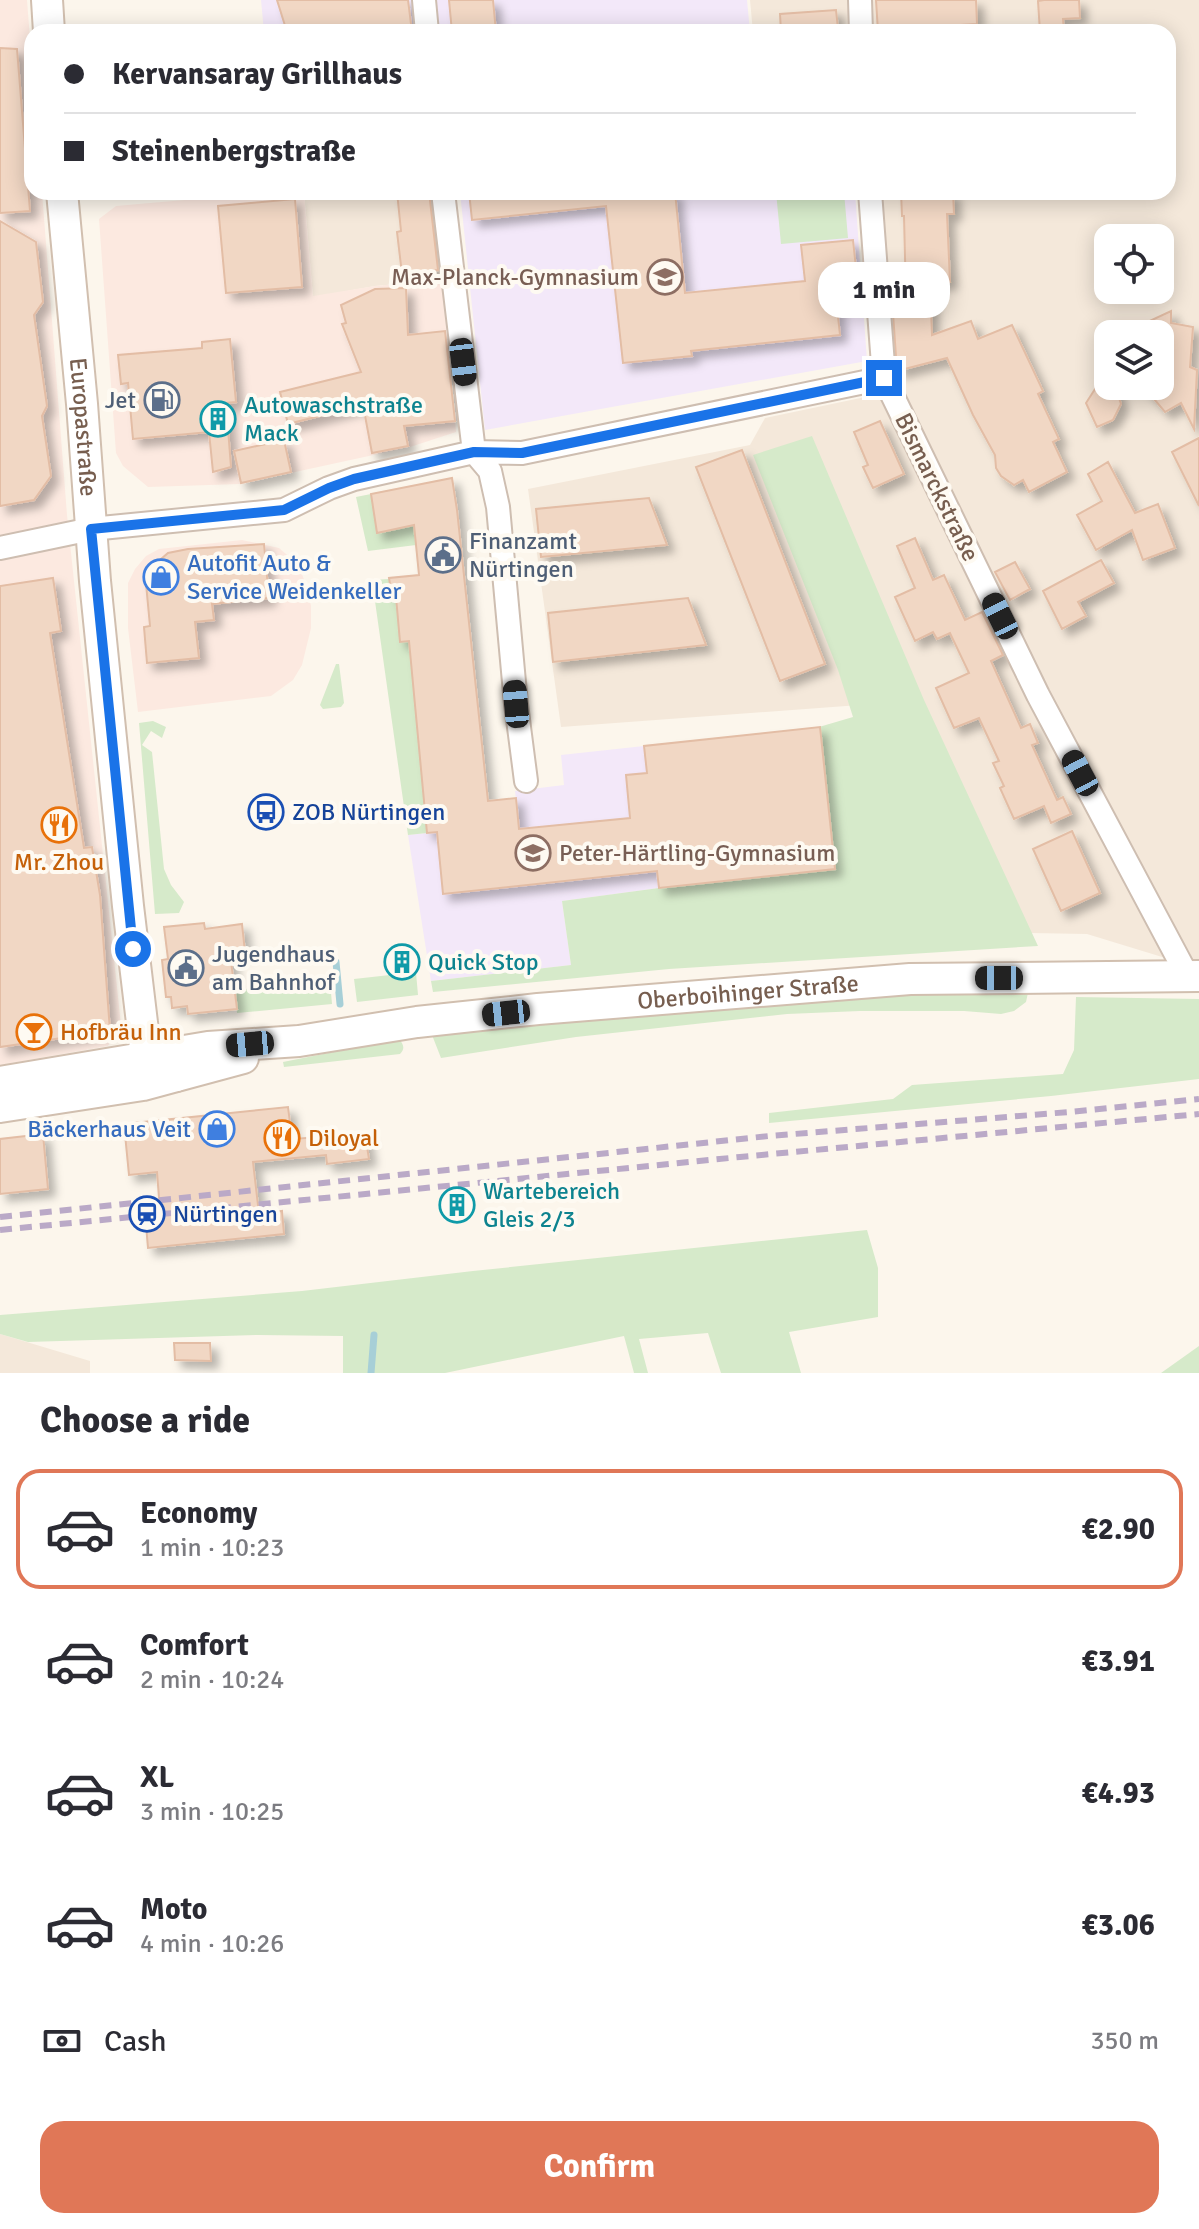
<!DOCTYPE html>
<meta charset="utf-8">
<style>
:root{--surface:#fff;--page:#f2f2f3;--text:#2b2b33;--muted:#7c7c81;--line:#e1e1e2;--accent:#e07757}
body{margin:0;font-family:Signika,sans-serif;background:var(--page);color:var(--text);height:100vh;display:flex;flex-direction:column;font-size:30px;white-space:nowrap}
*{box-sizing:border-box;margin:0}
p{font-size:26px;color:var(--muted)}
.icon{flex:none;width:44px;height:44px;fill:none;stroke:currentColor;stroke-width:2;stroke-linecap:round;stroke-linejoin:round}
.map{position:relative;height:1373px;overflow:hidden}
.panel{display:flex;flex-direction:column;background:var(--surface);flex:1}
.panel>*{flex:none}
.top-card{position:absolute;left:24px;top:24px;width:1152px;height:176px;border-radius:24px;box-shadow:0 4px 20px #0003;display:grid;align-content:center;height:176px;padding:0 40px;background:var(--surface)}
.fabs{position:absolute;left:1094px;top:224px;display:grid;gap:16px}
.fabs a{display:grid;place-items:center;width:80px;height:80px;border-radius:16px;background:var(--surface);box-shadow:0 4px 20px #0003;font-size:40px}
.end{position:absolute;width:36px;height:36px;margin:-18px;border:10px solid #1a73e8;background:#fff;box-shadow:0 0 0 4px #fff}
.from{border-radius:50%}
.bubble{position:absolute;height:56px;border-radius:24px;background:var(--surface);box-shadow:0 4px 20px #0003;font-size:26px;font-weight:700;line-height:56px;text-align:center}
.car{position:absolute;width:24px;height:48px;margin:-24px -12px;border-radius:10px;box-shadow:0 0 6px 2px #0007;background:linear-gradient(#222 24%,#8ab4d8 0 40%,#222 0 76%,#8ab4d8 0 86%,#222 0)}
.top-card b{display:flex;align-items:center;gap:28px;height:76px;font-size:30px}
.top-card b+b{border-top:2px solid var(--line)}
.top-card i{width:20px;height:20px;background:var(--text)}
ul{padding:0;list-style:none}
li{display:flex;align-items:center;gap:24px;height:120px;margin:0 16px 12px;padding:0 24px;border:4px solid transparent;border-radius:24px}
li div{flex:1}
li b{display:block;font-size:30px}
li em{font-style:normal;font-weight:700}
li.active{border-color:var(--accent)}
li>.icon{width:72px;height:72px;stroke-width:1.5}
h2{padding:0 40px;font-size:36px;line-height:96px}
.pay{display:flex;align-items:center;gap:20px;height:88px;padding:0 40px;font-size:30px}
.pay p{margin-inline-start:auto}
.cta{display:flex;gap:16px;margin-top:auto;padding:16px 40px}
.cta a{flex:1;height:92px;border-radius:24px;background:var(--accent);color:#fff;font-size:32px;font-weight:700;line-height:92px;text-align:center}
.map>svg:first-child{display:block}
</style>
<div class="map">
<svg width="1199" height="1373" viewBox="0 0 1199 1373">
<defs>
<filter id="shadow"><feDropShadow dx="7" dy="7" stdDeviation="4" flood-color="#0004"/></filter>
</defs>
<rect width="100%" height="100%" fill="#fcf6ec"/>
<path fill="#f4e8da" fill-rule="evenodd" d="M 750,0 L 1199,0 L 1199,963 L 1185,964 L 1087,934 L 975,932 L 873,704 L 561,727 L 528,489 L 750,445 L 765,418 L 894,391 L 880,192 L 1168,192 L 1168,32 L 753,32 ZM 1108,238 L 1160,238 L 1160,290 L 1108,290 ZM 1108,334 L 1160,334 L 1160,386 L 1108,386 Z
M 304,192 L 432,192 L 442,280 L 375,286 L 313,297 Z
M 0,1334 L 90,1361 L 90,1373 L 0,1373 Z"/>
<path fill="#fce9e0" d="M 0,0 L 27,0 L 32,65 L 32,192 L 42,192 L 67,515 L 121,1025 L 108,1046 L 0,1065 Z
M 277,192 L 304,192 L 313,296 L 375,286 L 442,280 L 456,432 L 410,447 L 240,484 L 148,487 L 123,466 L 116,453 L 99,219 L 116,206 Z
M 242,540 L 279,548 L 293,560 L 301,572 L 307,587 L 311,606 L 311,628 L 302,665 L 293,680 L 271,696 L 138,712 L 128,628 L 128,583 L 135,569 L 146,556 L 159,549 Z"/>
<path fill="#f3e8f9" d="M 261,0 L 747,0 L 750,32 L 264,32 Z
M 460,192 L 855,192 L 867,361 L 485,430 Z
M 644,746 L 659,888 L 562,901 L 571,965 L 431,981 L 408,835 L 492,826 L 519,829 L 515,791 L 564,785 L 561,755 Z"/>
<path fill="#d6eaca" d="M 776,192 L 844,192 L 848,238 L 781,244 Z
M 812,436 L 924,700 L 1038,946 L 669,969 L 433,992 L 431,981 L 571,965 L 562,901 L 659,888 L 819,727 L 853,717 L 838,670 L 753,455 Z
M 371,494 L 378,532 L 414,525 L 416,545 L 368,551 L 356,497 Z
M 389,579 L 392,597 L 396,597 L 400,641 L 409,641 L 427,833 L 408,835 L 372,580 Z
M 336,664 L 339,664 L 344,703 L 341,707 L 323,709 L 320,705 Z
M 153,721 L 166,727 L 162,738 L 151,731 L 142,745 L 152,752 L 164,869 L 171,885 L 184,902 L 179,913 L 155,914 L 139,723 Z
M 414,950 L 418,995 L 357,1002 L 354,979 L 408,973 L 406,951 Z
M 330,981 L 332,1004 L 237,1013 L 235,990 Z
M 1029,988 L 1026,1002 L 1014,1011 L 1001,1014 L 964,1011 L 860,1011 L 787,1014 L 576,1037 L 441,1058 L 432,1035 L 798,999 Z
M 1076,997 L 1199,999 L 1199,1079 L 1051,1096 L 769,1123 L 769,1113 L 893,1099 L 912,1085 L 1063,1074 L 1074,1050 Z
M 399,1039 C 404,1045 405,1049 400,1054 L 284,1067 L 283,1062 Z
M 867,1230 L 878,1268 L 878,1317 L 789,1332 L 801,1373 L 721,1373 L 708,1333 L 639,1339 L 648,1373 L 634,1373 L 624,1336 L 445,1373 L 343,1373 L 343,1336 L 257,1335 L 28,1342 L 0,1334 L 0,1315 L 302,1291 L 473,1271 Z
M 1199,1346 L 1199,1373 L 1161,1373 Z"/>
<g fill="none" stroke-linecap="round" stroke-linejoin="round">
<path stroke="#a7cfd7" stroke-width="7" d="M 336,962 L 340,1004
M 371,1373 L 374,1335"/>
</g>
<path fill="#f1d7c4" stroke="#e3bda5" stroke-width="2" filter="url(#shadow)" d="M 277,0 L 408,0 L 412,32 L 287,32 Z
M 449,0 L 493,0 L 496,32 L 452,32 Z
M 876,0 L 976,0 L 977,24 L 945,26 L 946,32 L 878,32 Z
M 1044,0 L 1079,0 L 1080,18 L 1063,19 L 1064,32 L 1040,32 L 1038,1 Z
M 836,10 L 838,29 L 781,32 L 780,14 Z
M 0,48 L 17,49 L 30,211 L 0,213 Z
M 397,192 L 429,192 L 438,270 L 402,274 L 397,232 L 401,231 Z
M 469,192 L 675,192 L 685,293 L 805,281 L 801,245 L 853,240 L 858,287 L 835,289 L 840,335 L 691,351 L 692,356 L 623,363 L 606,206 L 472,220 Z
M 901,192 L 953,192 L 954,214 L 947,214 L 950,282 L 930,283 L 932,335 L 971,321 L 978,339 L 1012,325 L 1043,391 L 1038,394 L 1059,439 L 1053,442 L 1067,472 L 1029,492 L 1023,480 L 1014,485 L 1001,476 L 996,468 L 995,455 L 973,415 L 947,358 L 897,371 L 892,299 L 906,298 L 904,216 L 902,216 Z
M 295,199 L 302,287 L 226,293 L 218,206 Z
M 0,221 L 36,242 L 43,302 L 34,315 L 47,406 L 42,416 L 51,476 L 34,500 L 0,506 Z
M 406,288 L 408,335 L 445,331 L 455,421 L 404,426 L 408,446 L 372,453 L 363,405 L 288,424 L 280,392 L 361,372 L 342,324 L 346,323 L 341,305 L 375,289 Z
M 1171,311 L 1171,323 L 1193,327 L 1190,367 L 1197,370 L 1194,429 L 1181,403 L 1165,412 L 1143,386 L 1160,386 L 1160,334 L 1141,325 Z
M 230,339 L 236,402 L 226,403 L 231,467 L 213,472 L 209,432 L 133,439 L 128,383 L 121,384 L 118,355 L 202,348 L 202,342 Z
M 1097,386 L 1115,386 L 1121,404 L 1113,420 L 1097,427 L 1086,403 Z
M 880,421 L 904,474 L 873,488 L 863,467 L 868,465 L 854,432 Z
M 1199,438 L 1199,506 L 1172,452 Z
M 284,440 L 291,472 L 241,483 L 234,451 Z
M 742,450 L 825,664 L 780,681 L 696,467 Z
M 1108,462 L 1135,513 L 1158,504 L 1175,548 L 1143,560 L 1132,530 L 1096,550 L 1077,515 L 1102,501 L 1088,474 Z
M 452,478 L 457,510 L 488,801 L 516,798 L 519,829 L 630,818 L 626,775 L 647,773 L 644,746 L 820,727 L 835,869 L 659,888 L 657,871 L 443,894 L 437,832 L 427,833 L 409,641 L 400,642 L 396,597 L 392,597 L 389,578 L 419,575 L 414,525 L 377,533 L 371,494 Z
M 649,498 L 667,545 L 541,557 L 536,509 Z
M 915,538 L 933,580 L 944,575 L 965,620 L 982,612 L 1003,655 L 991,661 L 1021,728 L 1030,724 L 1038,743 L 1032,745 L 1057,800 L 1063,797 L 1071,814 L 1051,823 L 1044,806 L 1014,819 L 1000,788 L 1004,786 L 993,763 L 999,761 L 979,718 L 954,728 L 936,688 L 969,673 L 950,633 L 937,639 L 933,632 L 915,641 L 895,597 L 915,588 L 897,546 Z
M 264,544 L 269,598 L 212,604 L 214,620 L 195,622 L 199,658 L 147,663 L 144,627 L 150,626 L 145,573 L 168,553 L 188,549 Z
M 1101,560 L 1114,583 L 1078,602 L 1086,616 L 1062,629 L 1043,591 Z
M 1015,562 L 1030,589 L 1010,600 L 995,572 Z
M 53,578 L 61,631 L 50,633 L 84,848 L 92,847 L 100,895 L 110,1031 L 0,1047 L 0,586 Z
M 688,598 L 706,645 L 553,662 L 548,613 Z
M 1072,831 L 1100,893 L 1061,911 L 1033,849 Z
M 204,923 L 205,929 L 242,924 L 245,952 L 230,953 L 237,1009 L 188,1014 L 187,1006 L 172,1008 L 171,997 L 166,997 L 162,960 L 168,959 L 164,927 Z
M 288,1107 L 292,1139 L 365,1134 L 369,1159 L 327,1164 L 326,1155 L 253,1162 L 259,1214 L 282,1211 L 284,1234 L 148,1248 L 146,1225 L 161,1224 L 157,1172 L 129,1175 L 124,1124 Z
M 43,1134 L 48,1189 L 0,1194 L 0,1139 Z
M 174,1343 L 210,1343 L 211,1361 L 175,1360 Z"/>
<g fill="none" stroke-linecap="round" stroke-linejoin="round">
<defs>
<path id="street" d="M 424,0 L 427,32
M 860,0 L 861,32
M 443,192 L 474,452 L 490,471 L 498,507 L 516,704 L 526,781
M 870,192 L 884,378 L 1038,695 L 1187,975
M 0,548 L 91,529 L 284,510 L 329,488 L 354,479 L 474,452 L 522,453 L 884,378"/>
<g id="secondary">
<path d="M 47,0 L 49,32"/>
<path id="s1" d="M 62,192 L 82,404 L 95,581 L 128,906 L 146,1056 L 156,1065 L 176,1076"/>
<path id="s2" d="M 0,1082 L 208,1047 L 299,1041 L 417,1022 L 538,1009 L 910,979 L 1199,976"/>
<path d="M 0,1107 L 143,1085 L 243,1058"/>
</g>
</defs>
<use href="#street" stroke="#cebeb1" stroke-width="26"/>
<use href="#secondary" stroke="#d1bfaf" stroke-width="34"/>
<use href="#street" stroke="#fff" stroke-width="22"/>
<use href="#secondary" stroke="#fff" stroke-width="30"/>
<path stroke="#baa9c7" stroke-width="6" stroke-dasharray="12 8" stroke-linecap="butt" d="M 0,1217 L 769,1136 L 1069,1112 L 1199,1099
M 0,1230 L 740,1157 L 1199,1114"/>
</g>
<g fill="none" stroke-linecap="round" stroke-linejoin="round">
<path stroke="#1a73e8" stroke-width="10" d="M 133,949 L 91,529 L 284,510 L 329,488 L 354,479 L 474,452 L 522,453 L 884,378"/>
</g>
<defs>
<symbol id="school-ring" viewBox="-11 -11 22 22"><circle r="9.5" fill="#fefaf2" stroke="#8d6e63" stroke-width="1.5"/><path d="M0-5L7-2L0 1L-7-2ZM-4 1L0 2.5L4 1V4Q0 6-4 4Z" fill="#8d6e63"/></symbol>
<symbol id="fuel-ring" viewBox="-11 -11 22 22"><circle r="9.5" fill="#fefaf2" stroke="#5c6f8a" stroke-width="1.5"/><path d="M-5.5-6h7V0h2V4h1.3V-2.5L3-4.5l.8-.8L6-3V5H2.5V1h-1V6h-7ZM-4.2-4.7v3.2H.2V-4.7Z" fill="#5c6f8a"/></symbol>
<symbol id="building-ring" viewBox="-11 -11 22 22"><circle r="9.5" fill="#fefaf2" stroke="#0f9aa8" stroke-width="1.5"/><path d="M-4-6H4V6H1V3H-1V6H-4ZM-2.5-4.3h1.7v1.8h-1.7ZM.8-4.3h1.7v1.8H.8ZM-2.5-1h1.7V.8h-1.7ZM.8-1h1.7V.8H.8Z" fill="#0f9aa8"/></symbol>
<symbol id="civic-ring" viewBox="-11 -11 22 22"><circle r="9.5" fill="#fefaf2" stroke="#5c6f8a" stroke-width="1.5"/><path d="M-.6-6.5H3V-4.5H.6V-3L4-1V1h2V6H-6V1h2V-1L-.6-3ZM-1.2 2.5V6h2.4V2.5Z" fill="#5c6f8a"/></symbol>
<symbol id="shop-ring" viewBox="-11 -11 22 22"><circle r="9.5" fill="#fefaf2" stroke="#3f7fe0" stroke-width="1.5"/><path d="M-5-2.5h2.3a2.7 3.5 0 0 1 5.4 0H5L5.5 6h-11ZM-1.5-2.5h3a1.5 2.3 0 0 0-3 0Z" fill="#3f7fe0"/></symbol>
<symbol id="bus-ring" viewBox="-11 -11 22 22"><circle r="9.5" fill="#fefaf2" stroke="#1a4fb4" stroke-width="1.5"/><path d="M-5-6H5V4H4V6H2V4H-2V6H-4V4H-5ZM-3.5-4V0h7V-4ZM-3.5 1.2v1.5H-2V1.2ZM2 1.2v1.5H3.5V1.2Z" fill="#1a4fb4"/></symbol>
<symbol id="restaurant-ring" viewBox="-11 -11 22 22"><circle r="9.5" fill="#fefaf2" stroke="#e8710a" stroke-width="1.5"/><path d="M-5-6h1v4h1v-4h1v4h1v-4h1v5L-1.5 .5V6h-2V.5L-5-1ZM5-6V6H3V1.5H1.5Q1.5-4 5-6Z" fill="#e8710a"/></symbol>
<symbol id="bar-ring" viewBox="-11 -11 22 22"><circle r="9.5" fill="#fefaf2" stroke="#e8710a" stroke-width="1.5"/><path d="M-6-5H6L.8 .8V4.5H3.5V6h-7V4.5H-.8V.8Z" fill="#e8710a"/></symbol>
<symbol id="station-ring" viewBox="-11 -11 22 22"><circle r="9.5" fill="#fefaf2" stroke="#1a4fb4" stroke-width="1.5"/><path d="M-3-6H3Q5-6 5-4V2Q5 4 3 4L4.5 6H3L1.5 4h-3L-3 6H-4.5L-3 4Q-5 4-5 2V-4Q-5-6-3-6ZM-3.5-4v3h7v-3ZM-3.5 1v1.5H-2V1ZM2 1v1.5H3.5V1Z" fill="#1a4fb4"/></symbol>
</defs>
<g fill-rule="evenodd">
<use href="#school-ring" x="645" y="257" width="40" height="40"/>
<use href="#fuel-ring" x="142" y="380" width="40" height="40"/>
<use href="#building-ring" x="198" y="399" width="40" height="40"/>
<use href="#civic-ring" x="423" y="535" width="40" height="40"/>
<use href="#shop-ring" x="141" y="557" width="40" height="40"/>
<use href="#bus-ring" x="246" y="792" width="40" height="40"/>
<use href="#restaurant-ring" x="39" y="805" width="40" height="40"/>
<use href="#school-ring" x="513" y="833" width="40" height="40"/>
<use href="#building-ring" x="382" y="942" width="40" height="40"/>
<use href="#civic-ring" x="166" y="948" width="40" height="40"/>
<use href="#bar-ring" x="14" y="1012" width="40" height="40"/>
<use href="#shop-ring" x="197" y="1109" width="40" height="40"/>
<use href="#restaurant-ring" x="262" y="1118" width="40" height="40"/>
<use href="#building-ring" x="437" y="1185" width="40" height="40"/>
<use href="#station-ring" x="127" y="1194" width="40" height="40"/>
</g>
<g text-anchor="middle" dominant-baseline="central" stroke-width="8" stroke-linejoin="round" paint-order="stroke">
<g font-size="24" fill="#785e54" stroke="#fefaf2" text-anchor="end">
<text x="639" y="277">Max-Planck-Gymnasium</text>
<text x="559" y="853" text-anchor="start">Peter-Härtling-Gymnasium</text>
</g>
<g font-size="24" fill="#4e5e75" stroke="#fefaf2" text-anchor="start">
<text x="136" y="400" text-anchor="end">Jet</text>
<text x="469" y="541">Finanzamt<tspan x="469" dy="28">Nürtingen</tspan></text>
<text x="212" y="954">Jugendhaus<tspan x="212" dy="28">am Bahnhof</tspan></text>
</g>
<g font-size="24" fill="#0d838f" stroke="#fefaf2" text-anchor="start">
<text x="244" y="405">Autowaschstraße<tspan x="244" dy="28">Mack</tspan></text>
<text x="428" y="962">Quick Stop</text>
<text x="483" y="1191">Wartebereich<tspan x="483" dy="28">Gleis 2/3</tspan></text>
</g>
<g font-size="24" fill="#775e4f" stroke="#fefaf2">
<text stroke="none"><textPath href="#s1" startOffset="236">Europastraße</textPath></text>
<text transform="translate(937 487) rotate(64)">Bismarckstraße</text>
<text stroke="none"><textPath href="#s2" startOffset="754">Oberboihinger Straße</textPath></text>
</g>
<g font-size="24" fill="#366cbe" stroke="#fefaf2" text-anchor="start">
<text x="187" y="563">Autofit Auto &amp;<tspan x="187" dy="28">Service Weidenkeller</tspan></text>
<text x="191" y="1129" text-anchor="end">Bäckerhaus Veit</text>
</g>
<g font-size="24" fill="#164399" stroke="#fefaf2" text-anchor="start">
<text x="292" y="812">ZOB Nürtingen</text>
<text x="173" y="1214">Nürtingen</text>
</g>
<g font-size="24" fill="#c56008" stroke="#fefaf2" text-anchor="start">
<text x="59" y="862" text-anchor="middle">Mr. Zhou</text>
<text x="60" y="1032">Hofbräu Inn</text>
<text x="308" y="1138">Diloyal</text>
</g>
</g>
</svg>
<div class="fabs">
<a><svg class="icon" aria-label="locate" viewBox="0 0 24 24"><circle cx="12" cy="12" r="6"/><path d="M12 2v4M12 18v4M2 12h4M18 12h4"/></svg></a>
<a><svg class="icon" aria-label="layers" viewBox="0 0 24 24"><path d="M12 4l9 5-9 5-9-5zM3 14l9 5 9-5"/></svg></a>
</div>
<i class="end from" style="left:133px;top:949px"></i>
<i class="end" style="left:884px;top:378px"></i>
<div class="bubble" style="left:818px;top:262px;width:132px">1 min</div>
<i class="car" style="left:463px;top:362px;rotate:173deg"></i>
<i class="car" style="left:1000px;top:616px;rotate:334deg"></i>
<i class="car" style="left:516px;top:704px;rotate:355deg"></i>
<i class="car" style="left:1080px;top:773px;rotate:332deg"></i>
<i class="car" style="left:999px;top:978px;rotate:270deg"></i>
<i class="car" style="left:506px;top:1013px;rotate:264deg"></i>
<i class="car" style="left:250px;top:1044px;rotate:265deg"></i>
<div class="top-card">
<b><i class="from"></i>Kervansaray Grillhaus</b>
<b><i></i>Steinenbergstraße</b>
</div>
</div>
<section class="panel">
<h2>Choose a ride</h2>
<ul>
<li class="active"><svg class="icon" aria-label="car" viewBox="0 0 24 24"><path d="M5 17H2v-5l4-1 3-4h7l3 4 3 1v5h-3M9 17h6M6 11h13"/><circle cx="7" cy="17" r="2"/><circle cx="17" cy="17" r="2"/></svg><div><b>Economy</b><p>1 min · 10:23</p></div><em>€2.90</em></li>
<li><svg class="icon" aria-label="car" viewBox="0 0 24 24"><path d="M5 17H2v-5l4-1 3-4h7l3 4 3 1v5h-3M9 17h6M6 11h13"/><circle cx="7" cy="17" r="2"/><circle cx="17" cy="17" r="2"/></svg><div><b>Comfort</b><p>2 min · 10:24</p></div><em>€3.91</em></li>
<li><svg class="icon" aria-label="car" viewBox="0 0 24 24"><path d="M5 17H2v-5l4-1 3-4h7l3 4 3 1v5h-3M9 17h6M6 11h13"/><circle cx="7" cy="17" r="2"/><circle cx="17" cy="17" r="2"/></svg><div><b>XL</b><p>3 min · 10:25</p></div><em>€4.93</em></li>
<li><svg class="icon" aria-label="car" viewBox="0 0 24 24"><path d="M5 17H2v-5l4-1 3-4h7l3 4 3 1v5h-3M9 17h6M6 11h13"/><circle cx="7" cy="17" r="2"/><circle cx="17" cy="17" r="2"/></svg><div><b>Moto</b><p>4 min · 10:26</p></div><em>€3.06</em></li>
</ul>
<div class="pay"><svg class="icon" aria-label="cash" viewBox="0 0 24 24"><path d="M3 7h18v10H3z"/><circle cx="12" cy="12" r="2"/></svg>Cash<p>350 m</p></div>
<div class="cta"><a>Confirm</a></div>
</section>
